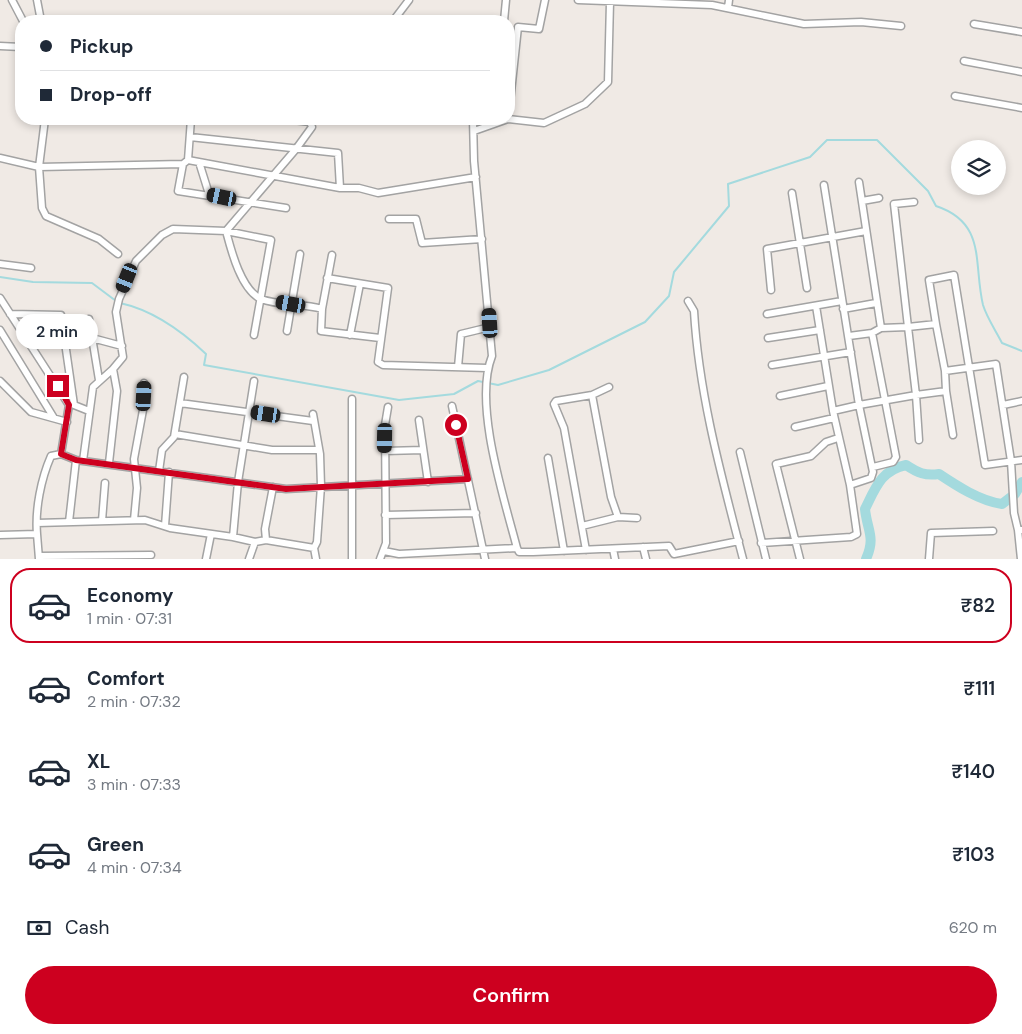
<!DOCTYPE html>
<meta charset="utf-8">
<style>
:root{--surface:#fff;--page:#f2f2f3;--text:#1f2937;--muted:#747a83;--line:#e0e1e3;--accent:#cd001f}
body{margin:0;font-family:"DM Sans",sans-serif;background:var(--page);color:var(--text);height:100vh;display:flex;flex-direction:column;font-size:19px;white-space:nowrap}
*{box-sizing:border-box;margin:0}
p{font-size:16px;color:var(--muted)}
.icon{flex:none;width:28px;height:28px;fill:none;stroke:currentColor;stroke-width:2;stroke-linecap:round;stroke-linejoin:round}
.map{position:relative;height:559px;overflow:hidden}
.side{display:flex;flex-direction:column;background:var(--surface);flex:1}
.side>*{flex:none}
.hud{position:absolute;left:15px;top:15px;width:500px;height:110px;border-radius:20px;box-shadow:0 2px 8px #0003;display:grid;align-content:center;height:110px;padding:0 25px;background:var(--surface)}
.controls{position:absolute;left:951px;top:140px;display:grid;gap:10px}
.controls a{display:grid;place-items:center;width:55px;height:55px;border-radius:50%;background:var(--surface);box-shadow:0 2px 8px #0003;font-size:25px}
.end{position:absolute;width:22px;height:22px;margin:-11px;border:6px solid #cd001f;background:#fff;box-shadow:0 0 0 2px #fff}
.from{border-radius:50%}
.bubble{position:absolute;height:35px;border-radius:18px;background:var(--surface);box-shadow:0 2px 8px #0003;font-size:16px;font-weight:600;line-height:35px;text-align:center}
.car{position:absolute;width:15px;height:30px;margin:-15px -8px;border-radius:6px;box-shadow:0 0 4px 1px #0007;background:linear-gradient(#222 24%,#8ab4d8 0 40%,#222 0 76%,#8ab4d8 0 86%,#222 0)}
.hud b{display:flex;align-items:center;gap:18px;height:48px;font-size:19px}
.hud b+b{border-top:1px solid var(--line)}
.hud i{width:12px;height:12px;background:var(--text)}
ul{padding:9px 0 0;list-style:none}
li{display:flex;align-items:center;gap:15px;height:75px;margin:0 10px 8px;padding:0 15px;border:2px solid transparent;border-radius:20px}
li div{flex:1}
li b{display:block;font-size:19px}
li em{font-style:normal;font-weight:600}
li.on{border-color:var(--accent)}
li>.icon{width:45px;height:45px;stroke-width:1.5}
.pay{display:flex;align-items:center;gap:12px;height:55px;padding:0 25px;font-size:19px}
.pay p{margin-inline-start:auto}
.primary-button{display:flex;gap:10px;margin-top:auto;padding:10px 25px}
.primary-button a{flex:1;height:58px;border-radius:30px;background:var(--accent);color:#fff;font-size:20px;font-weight:600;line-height:58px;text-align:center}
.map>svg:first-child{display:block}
</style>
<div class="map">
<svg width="1022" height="559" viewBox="0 0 1022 559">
<rect width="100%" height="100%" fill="#f0eae5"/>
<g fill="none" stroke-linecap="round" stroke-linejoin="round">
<path stroke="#a4dade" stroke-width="2" d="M 0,277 L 33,282 L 92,283 L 116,301
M 120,303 C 152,310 183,332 206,354 L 204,365 L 399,400 L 454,394 L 478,381 L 498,385 L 549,370 L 645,322 L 669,296 L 674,272 L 729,206 L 728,184 L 810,157 L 827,140 L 877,140 L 928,191 L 936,206 C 987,223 973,263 983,305 C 987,318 996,331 1002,343 L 1022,351"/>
<path stroke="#a4dade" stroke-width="10" d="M 866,559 C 876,537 867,530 865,509 C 875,489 881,470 906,465 C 918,473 925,476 939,474 C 957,486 980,501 1002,504 L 1015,494 L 1022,482"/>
<defs>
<path id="street" d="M 12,0 L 23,21
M 37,0 L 41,21
M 578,0 L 712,5 L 804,24 L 861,22 L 901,26
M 728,8 L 729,0
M 393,21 L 409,0
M 504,21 L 506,0
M 974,24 L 1022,32
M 0,46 L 21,47
M 964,61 L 1022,72
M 955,96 L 1022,108
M 509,111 L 518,27 L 539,29 L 545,0
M 45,119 L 39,167 L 183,164 L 188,160 L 191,119
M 285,119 L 310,122 L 312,127 L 296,149 L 226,231 C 231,250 241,290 261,299 C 279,306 303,303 322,309
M 473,119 L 474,161 L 492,356 C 473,404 504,498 517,548
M 474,131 L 508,119 L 544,123 L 585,104 L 608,82 L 610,2
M 0,158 L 39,167 L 42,208 L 46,216 L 99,239 L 118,254
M 188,160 L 340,188 L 338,153 L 190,137
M 199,162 L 209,194
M 183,164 L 178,191 L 286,208
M 824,185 L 859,405 L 833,411 L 850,485
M 340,188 L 359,188 L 378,193 L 476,177
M 792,193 L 807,288
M 862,201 L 879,198
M 914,202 L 894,204 L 908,327 L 936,324 L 945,371 L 996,364 L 1011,461 L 1014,513 L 1018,530
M 389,219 L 416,219 L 422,243 L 482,239
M 332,255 L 322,309 L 321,331 L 380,338
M 0,264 L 31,268
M 327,278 L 388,288 L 378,362 L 383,365 L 487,368
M 771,290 L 767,249 L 866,231
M 0,298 L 69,405 L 61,454 L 51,456 C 41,479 35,509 37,534 L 0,535
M 688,301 L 694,311 C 699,396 722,478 743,559
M 816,306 L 833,411
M 843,309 L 876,303
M 10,314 L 61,315 L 74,405 L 89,411
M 767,314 L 842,301
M 89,319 L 99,380
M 936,324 L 929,280 L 954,275 L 985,465 L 1022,460
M 881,328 L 908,327 L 916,395 L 946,391 L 945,371
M 0,330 L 54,418
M 287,331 L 300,254
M 872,333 L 896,457 L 893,462 L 873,467
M 350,335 L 360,284
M 849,336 L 872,333 L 881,328 L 859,182
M 92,338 L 122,346
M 768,338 L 820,330
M 30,344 L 66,337
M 772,365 L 851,352
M 458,367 L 461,334 L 490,327
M 113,369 L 123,357 L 116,312 L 119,299 L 136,261 L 162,235 L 173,229 L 226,231 L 271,240 L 254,335
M 0,381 L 31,412 L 67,422
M 946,391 L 953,435
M 780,396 L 828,386
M 352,399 L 352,559
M 180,403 L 313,421
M 1003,405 L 1022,401
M 452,406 L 485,559
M 313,414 L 320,454 L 321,486 L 317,542 L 314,548 L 316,559
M 419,420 L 428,482
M 795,427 L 834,418
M 175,434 L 272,450 L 319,450
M 385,451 L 423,450
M 740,452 L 766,559
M 61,454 L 76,460 L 286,489 L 468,479
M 548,458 L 564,551
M 83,461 L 93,387 L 113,369 L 117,391 L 109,463
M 159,471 L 162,450 L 174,437 L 184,377
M 385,515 L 476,513
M 618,517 L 637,518
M 134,520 L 137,488 L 134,459 L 143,410 L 144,383
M 102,521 L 105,483
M 69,522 L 76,460
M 37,523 L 145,520 L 170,528 L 233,537 L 238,482 L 254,381
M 165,526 L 169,472
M 582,526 L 618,517 L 611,497 L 592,395 L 609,387
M 1021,530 L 1018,530 L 1021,559
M 37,534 L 39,559
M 233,537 L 255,542 L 266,540 L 265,529 L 273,487
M 266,540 L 314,548
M 761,543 L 851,537 L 857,534 L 850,485 L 871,478 L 873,472 L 859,405 L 916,395 L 919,440
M 643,547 L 646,559
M 613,549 L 615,559
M 586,550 L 564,428 L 554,404 L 556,401 L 592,395
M 384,551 L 399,554 L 517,548 L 519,552 L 533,552 L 669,546 L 674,554 L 739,541
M 39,556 L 151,555
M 206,559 L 211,534
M 249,559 L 255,542
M 380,559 L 386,543 L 385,425 L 388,407
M 800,559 L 776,464 L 811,456 L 826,442 L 838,438
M 929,559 L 931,533 L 993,531"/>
</defs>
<use href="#street" stroke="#a3a3a3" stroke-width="9"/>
<use href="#street" stroke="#fff" stroke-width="6"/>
</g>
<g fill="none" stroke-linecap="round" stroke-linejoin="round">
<path stroke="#cd001f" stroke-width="6" d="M 58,386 L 69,405 L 61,454 L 76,460 L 286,489 L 468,479 L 456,425"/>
</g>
</svg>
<div class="controls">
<a><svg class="icon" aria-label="layers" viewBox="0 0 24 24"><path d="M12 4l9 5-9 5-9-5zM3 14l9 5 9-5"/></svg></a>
</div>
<i class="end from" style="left:456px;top:425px"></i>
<i class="end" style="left:58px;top:386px"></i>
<div class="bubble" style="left:16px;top:314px;width:82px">2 min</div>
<i class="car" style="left:222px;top:197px;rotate:282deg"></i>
<i class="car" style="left:127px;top:278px;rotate:202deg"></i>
<i class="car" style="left:291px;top:304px;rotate:280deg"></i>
<i class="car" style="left:490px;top:323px;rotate:356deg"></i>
<i class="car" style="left:144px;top:396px;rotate:3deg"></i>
<i class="car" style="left:266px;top:414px;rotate:279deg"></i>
<i class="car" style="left:385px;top:438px;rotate:181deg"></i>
<div class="hud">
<b><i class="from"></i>Pickup</b>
<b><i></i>Drop-off</b>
</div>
</div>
<section class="side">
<ul>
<li class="on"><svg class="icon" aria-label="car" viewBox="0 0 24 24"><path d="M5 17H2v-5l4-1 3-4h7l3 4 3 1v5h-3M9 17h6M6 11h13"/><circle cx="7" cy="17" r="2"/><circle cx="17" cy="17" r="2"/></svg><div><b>Economy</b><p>1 min · 07:31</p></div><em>₹82</em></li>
<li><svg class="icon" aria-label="car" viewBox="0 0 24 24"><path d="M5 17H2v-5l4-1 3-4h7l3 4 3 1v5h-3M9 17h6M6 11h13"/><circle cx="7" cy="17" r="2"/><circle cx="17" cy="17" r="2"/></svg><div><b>Comfort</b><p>2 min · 07:32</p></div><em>₹111</em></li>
<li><svg class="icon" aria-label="car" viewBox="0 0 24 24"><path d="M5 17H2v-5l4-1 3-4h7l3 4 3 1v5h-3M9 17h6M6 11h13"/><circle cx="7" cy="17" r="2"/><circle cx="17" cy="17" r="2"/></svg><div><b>XL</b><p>3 min · 07:33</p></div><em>₹140</em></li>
<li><svg class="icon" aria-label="car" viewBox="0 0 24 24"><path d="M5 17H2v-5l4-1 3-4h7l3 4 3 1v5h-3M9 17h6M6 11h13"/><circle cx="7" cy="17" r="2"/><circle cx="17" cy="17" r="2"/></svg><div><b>Green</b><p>4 min · 07:34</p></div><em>₹103</em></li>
</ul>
<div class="pay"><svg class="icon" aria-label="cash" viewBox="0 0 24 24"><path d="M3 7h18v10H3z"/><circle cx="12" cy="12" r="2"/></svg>Cash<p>620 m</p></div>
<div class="primary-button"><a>Confirm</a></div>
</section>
